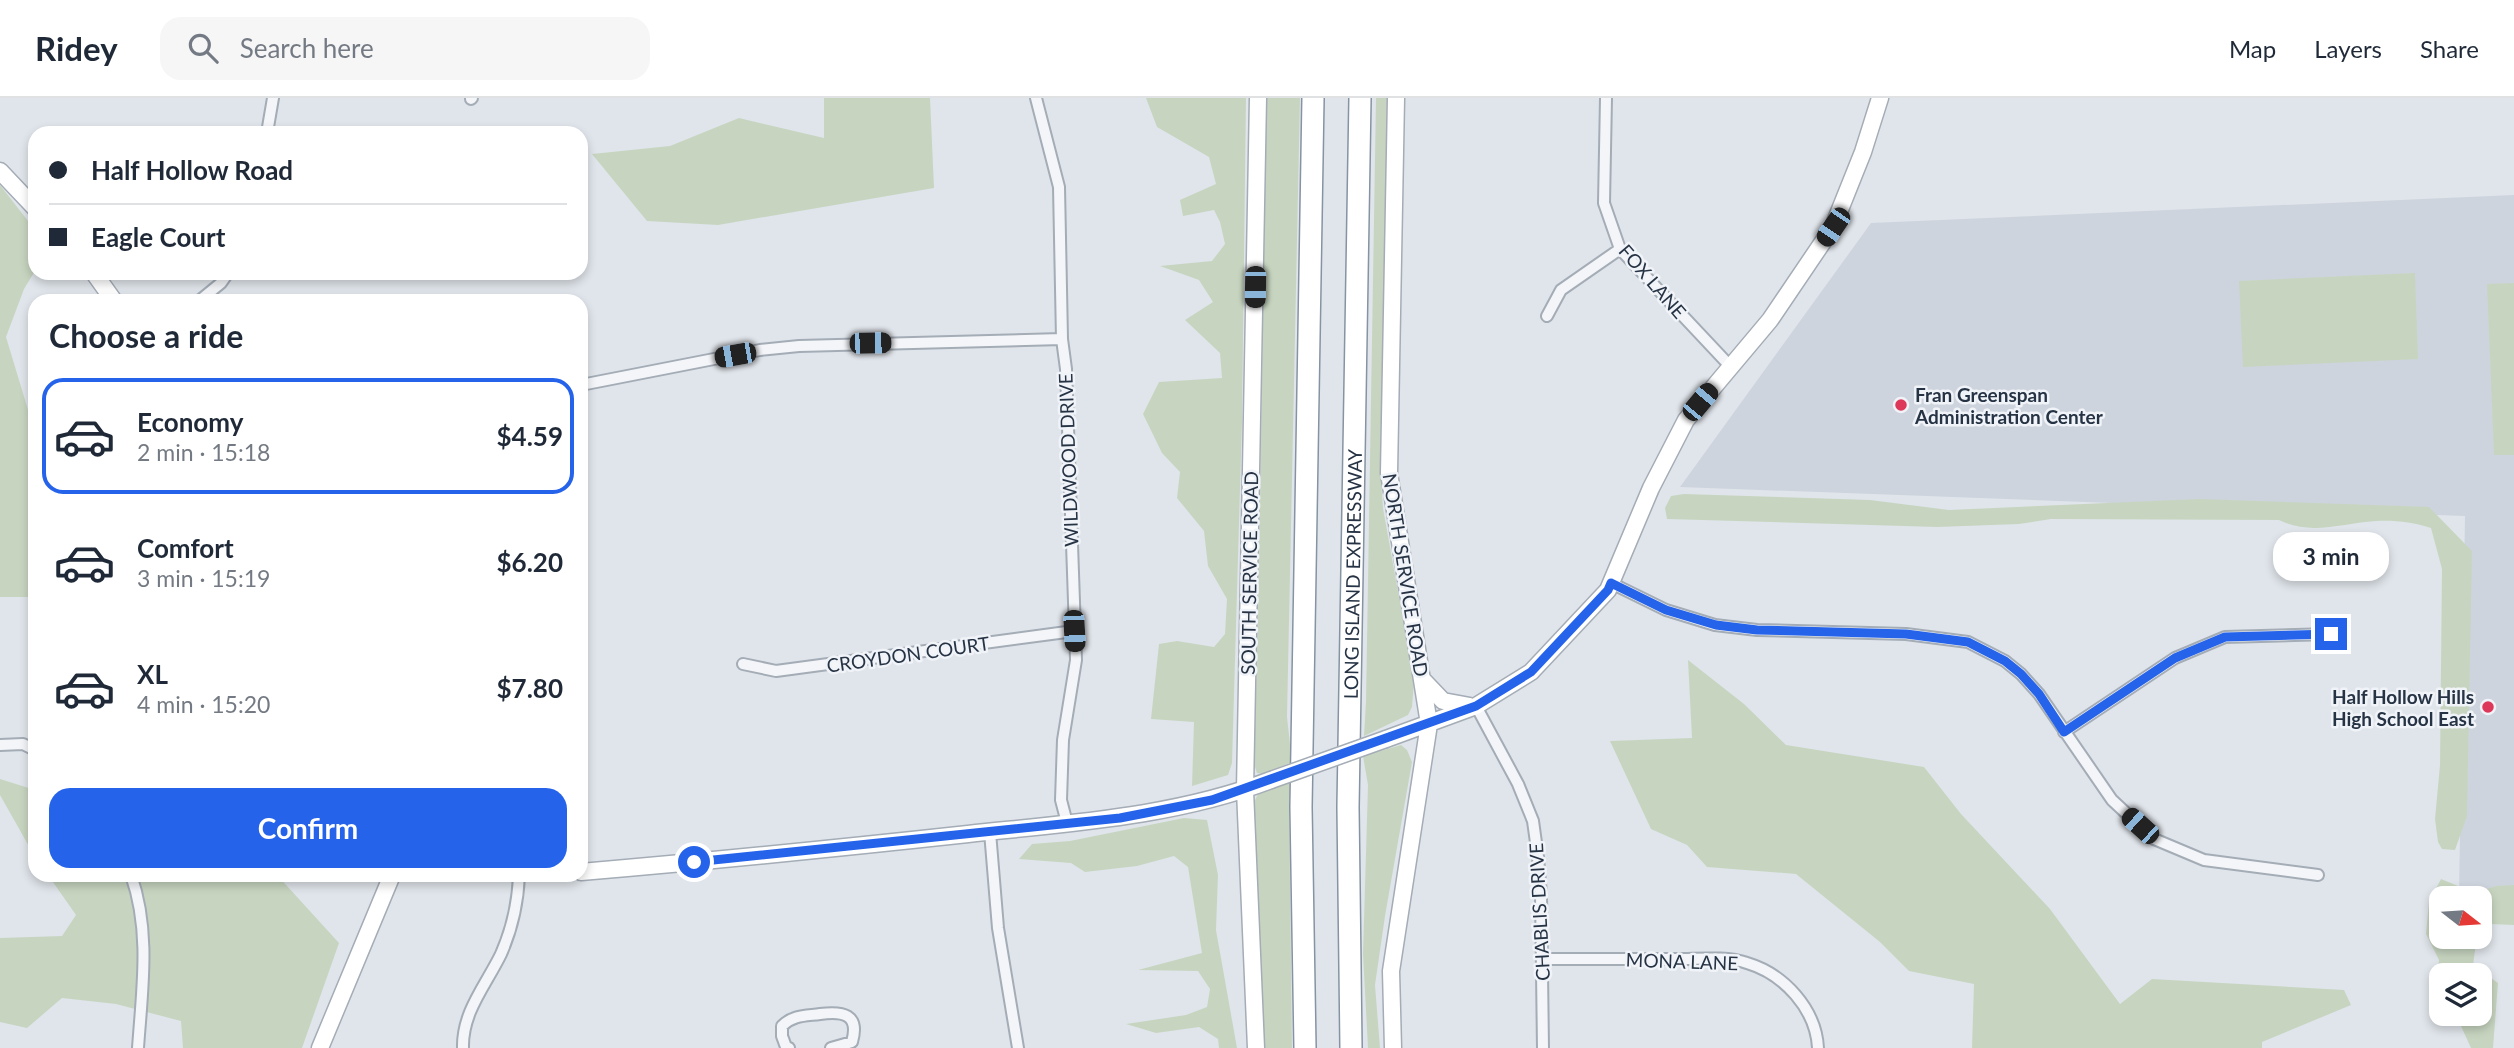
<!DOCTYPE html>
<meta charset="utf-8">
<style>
:root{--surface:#fff;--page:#f6f6f7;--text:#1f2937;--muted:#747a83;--line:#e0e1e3;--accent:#2563eb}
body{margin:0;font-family:Lato,sans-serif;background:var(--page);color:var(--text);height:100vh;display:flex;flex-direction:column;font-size:26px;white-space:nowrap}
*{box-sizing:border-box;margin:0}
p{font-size:23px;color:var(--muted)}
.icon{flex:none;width:38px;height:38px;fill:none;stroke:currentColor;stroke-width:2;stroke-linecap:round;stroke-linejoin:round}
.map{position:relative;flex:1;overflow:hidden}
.details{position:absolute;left:28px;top:196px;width:560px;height:588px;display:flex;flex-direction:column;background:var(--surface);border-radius:21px;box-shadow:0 4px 10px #0003}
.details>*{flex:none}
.banner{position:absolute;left:28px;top:28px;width:560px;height:154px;border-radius:21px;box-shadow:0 4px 10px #0003;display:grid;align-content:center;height:154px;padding:0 21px;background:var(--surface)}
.needle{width:46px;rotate:107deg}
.controls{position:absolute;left:2429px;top:788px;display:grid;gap:14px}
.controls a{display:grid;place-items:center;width:63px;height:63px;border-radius:14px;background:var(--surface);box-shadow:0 4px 10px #0003;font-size:35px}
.end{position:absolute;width:32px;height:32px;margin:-16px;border:9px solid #2563eb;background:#fff;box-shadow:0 0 0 4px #fff}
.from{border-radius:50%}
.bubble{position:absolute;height:49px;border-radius:21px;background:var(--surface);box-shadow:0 4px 10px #0003;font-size:23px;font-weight:700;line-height:49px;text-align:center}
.car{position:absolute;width:21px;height:42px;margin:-21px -10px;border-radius:9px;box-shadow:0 0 5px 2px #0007;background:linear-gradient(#222 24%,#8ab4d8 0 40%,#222 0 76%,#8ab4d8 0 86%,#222 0)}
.banner b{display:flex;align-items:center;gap:24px;height:66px;font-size:26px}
.banner b+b{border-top:2px solid var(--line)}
.banner i{width:18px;height:18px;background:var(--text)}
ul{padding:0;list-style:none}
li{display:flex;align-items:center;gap:21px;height:116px;margin:0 14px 10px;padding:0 7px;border:4px solid transparent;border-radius:21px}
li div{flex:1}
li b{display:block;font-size:26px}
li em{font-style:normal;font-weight:700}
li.selected{border-color:var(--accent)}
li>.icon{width:63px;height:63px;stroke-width:1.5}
h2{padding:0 21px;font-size:32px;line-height:84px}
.action{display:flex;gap:14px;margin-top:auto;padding:14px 21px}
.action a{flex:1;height:80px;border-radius:21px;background:var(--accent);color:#fff;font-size:28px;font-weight:700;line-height:80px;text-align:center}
header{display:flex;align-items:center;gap:42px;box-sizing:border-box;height:98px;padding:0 35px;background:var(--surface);border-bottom:2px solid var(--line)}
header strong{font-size:33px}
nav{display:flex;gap:38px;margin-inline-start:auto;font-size:24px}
.search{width:490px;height:63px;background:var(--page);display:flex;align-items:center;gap:18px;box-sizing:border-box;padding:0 24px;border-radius:21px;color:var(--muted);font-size:26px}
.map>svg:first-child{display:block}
</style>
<header>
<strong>Ridey</strong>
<div class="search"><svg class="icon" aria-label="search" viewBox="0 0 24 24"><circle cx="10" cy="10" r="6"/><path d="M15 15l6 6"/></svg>Search here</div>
<nav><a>Map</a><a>Layers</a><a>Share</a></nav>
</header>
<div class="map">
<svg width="2514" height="950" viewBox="0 0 2514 950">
<rect width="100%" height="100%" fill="#e0e5eb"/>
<path fill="#ced4dd" d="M 2514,97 L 2514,801 L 2459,800 L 2465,418 L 1680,389 L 1871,125 Z"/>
<path fill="#c7d5c0" d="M 824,0 L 930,0 L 934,90 L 718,127 L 647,123 L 592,56 L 670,48 L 739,20 L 824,40 Z
M 1146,0 L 1246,0 L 1242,323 L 1232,665 L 1228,677 L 1192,688 L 1194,624 L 1151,621 L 1159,546 L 1177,543 L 1214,549 L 1225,536 L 1227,501 L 1208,468 L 1204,433 L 1177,400 L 1180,374 L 1162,355 L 1143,316 L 1159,284 L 1222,280 L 1220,255 L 1185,222 L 1213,204 L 1199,182 L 1160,168 L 1212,163 L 1225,146 L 1220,124 L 1214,112 L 1183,118 L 1180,102 L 1216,86 L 1209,59 L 1157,29 Z
M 1267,0 L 1300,0 L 1287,619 L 1292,664 L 1263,676 L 1257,675 L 1254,666 C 1261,444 1262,222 1267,0 Z
M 1376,0 L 1388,0 L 1380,367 L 1383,410 L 1414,583 L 1412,609 L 1408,617 L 1364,638 L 1366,604 Z
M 0,87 L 35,132 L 35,173 L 24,191 L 6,239 L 35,335 L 35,499 L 0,499 Z
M 2415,175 L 2418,261 L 2243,269 L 2239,183 Z
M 2514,185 L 2514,357 L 2494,357 L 2487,186 Z
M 1684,396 L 1870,402 L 1949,412 L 2199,401 L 2429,409 L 2472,453 L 2467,718 L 2455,752 L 2442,751 L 2438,744 L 2435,721 L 2440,667 L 2442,471 L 2431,430 C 2413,424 2394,422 2376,423 C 2343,425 2310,438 2279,422 L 2051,421 L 2019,426 L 1937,429 L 1667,421 L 1665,410 L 1671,398 Z
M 1688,562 L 1744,606 L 1786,647 L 1924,669 L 1961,716 L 2050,811 L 2120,906 L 2152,881 L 2344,892 L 2351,907 L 2262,944 L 2262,950 L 1972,950 L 1974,886 L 1909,873 L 1880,844 L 1796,776 L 1707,769 L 1687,747 L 1651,731 L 1610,643 L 1692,640 Z
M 1401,647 L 1407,652 L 1412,664 L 1385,818 L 1375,887 L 1380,950 L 1368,950 L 1363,856 L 1368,687 L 1363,658 Z
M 0,681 L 35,692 L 35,759 L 0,697 Z
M 1292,683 L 1289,702 L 1292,950 L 1265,950 L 1255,855 L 1253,706 L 1258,696 Z
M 1184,720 L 1207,722 L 1218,777 L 1216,832 L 1237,950 L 1219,950 L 1218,941 L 1199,929 L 1156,935 L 1126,926 L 1186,917 L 1207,909 L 1210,891 L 1198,873 L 1138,872 L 1202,855 L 1188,769 L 1174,758 L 1137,768 L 1085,774 L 1071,765 L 1019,761 L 1032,746 L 1070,743 Z
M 48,777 L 277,777 L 339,845 L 302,950 L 183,950 L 181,923 L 116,906 L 62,900 L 27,930 L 0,924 L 0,840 L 62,838 L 76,817 Z
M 2441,781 L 2475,795 L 2496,788 L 2514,787 L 2514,827 L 2490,826 L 2480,834 L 2480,800 L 2441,800 L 2441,838 L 2477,838 L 2473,867 L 2498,885 L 2493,950 L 2471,950 L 2455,915 L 2480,915 L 2480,877 L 2441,877 L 2441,895 L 2436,888 L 2439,862 L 2426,836 L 2429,804 Z"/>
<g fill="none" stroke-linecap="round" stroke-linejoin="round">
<defs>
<path id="street" d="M 1036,0 L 1059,89 L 1062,241 L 1066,271 L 1076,562 L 1063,642 L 1061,702 L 1067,725
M 1606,0 L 1604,105 L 1620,151 L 1730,268
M 471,1 L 472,0
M 267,35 L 273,0
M 199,203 L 221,185 L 228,175
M 1547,218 L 1561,192 L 1620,151
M 581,287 L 760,252 L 799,248 L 1062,241
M 1611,485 L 1666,512 L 1715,527 L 1757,532 L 1906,536 L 1968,544 L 2005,563 L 2021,576 L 2039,596 L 2112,702 L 2154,741 L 2204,762 L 2318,777
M 743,566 L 776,573 L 1074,533
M 1476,608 L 1518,686 L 1533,723 L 1538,759 L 1541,797 L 1543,950
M 2064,634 L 2175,560 L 2225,539 L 2331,536
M 0,647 L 23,646 L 35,652
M 990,734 L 998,830 L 1018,950
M 131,777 C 151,833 142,892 138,950
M 1542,861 C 1587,861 1632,861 1677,861 C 1699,861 1726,858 1747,865 C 1784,876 1816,911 1818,950
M 463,950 C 462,914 486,887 501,856 C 512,831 518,804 519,777
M 789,950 L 786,949 L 782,938 L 782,928 C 793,917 805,918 820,916 C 843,913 860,916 852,944 L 831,950"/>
<path id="secondary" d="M 0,73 L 35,110
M 94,175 L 114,203
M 1422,581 L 1443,603 L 1470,608
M 1386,641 L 1476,608 L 1531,574 L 1608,492 L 1651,390 L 1686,322 L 1770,222 L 1833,129 L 1863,54 L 1880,0
M 581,774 C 710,763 839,750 968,736 C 1070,725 1174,719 1271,682
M 320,950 L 392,777
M 1256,950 L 1245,692 L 1258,0
M 1393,950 L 1391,873 L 1429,626 L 1389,375 L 1396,0"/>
<g id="highway">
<path d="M 1305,950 L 1301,709 L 1313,0"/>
<path id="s1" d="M 1351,950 L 1348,709 L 1360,0"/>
</g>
</defs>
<use href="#street" stroke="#a4acb6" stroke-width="14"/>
<use href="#secondary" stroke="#a4acb6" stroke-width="19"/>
<use href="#highway" stroke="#8693a3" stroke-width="24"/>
<use href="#street" stroke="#f3f5f8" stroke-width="10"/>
<use href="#secondary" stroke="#fff" stroke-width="16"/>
<use href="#highway" stroke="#fff" stroke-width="21"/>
<defs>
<path id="secondary-bridge" d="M 1271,682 L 1386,641"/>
</defs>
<use href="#secondary-bridge" stroke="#a4acb6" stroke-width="19" stroke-linecap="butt"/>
<use href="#secondary-bridge" stroke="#fff" stroke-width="16"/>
</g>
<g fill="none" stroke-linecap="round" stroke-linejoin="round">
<path stroke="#2563eb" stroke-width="9" d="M 694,764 L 1120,720 L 1212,702 L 1476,608 L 1531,574 L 1608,492 L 1611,485 L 1666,512 L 1716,527 L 1757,532 L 1906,536 L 1968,544 L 2005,563 L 2021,576 L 2039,596 L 2064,634 L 2175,560 L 2225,539 L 2331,536"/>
</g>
<g fill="#dd375a" stroke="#f0f3f8" stroke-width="2.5">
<circle cx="1901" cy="307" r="7"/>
<circle cx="2488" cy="609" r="7"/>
</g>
<g text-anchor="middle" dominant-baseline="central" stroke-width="5" stroke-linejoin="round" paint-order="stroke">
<g font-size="19" fill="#263344" stroke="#f0f3f8">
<text transform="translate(1653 183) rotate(49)">FOX LANE</text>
<text transform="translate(1068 362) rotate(-92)">WILDWOOD DRIVE</text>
<text transform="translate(1249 475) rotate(-89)">SOUTH SERVICE ROAD</text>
<text stroke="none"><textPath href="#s1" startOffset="474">LONG ISLAND EXPRESSWAY</textPath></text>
<text transform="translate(1406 477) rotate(81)">NORTH SERVICE ROAD</text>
<text transform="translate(908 556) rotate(-8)">CROYDON COURT</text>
<text transform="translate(1539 814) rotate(-93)">CHABLIS DRIVE</text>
<text transform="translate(1682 863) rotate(2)">MONA LANE</text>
</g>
<g font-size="19" font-weight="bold" fill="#263344" stroke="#f0f3f8" text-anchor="start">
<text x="1915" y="296">Fran Greenspan<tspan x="1915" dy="22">Administration Center</tspan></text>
<text x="2474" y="598" text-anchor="end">Half Hollow Hills<tspan x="2474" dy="22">High School East</tspan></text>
</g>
</g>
</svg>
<div class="controls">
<a><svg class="needle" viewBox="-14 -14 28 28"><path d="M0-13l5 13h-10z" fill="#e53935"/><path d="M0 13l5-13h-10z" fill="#747a83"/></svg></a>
<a><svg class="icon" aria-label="layers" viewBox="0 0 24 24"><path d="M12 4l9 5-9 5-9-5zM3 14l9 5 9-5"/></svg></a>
</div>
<i class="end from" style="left:694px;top:764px"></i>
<i class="end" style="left:2331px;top:536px"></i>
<div class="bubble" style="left:2273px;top:434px;width:116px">3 min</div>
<i class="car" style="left:1833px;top:129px;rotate:214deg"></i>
<i class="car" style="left:1255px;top:189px;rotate:181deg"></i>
<i class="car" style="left:870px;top:245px;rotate:89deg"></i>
<i class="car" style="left:735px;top:257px;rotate:260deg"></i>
<i class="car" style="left:1700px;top:304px;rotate:40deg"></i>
<i class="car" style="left:1074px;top:533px;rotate:177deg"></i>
<i class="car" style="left:2140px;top:728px;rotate:312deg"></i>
<div class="banner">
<b><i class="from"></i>Half Hollow Road</b>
<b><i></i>Eagle Court</b>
</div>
<section class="details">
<h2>Choose a ride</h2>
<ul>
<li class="selected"><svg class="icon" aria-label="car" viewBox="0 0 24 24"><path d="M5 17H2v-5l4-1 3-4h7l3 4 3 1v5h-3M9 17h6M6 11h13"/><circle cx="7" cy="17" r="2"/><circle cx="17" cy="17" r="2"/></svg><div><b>Economy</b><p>2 min · 15:18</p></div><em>$4.59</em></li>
<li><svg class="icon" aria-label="car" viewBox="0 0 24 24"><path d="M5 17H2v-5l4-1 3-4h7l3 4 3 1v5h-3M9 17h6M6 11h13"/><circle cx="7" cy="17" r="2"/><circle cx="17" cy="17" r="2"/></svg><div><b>Comfort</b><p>3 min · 15:19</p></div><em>$6.20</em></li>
<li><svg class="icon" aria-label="car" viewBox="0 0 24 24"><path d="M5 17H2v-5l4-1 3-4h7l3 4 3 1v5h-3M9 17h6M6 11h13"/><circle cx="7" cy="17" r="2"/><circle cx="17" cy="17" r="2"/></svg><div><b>XL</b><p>4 min · 15:20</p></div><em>$7.80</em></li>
</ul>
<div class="action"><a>Confirm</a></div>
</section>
</div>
